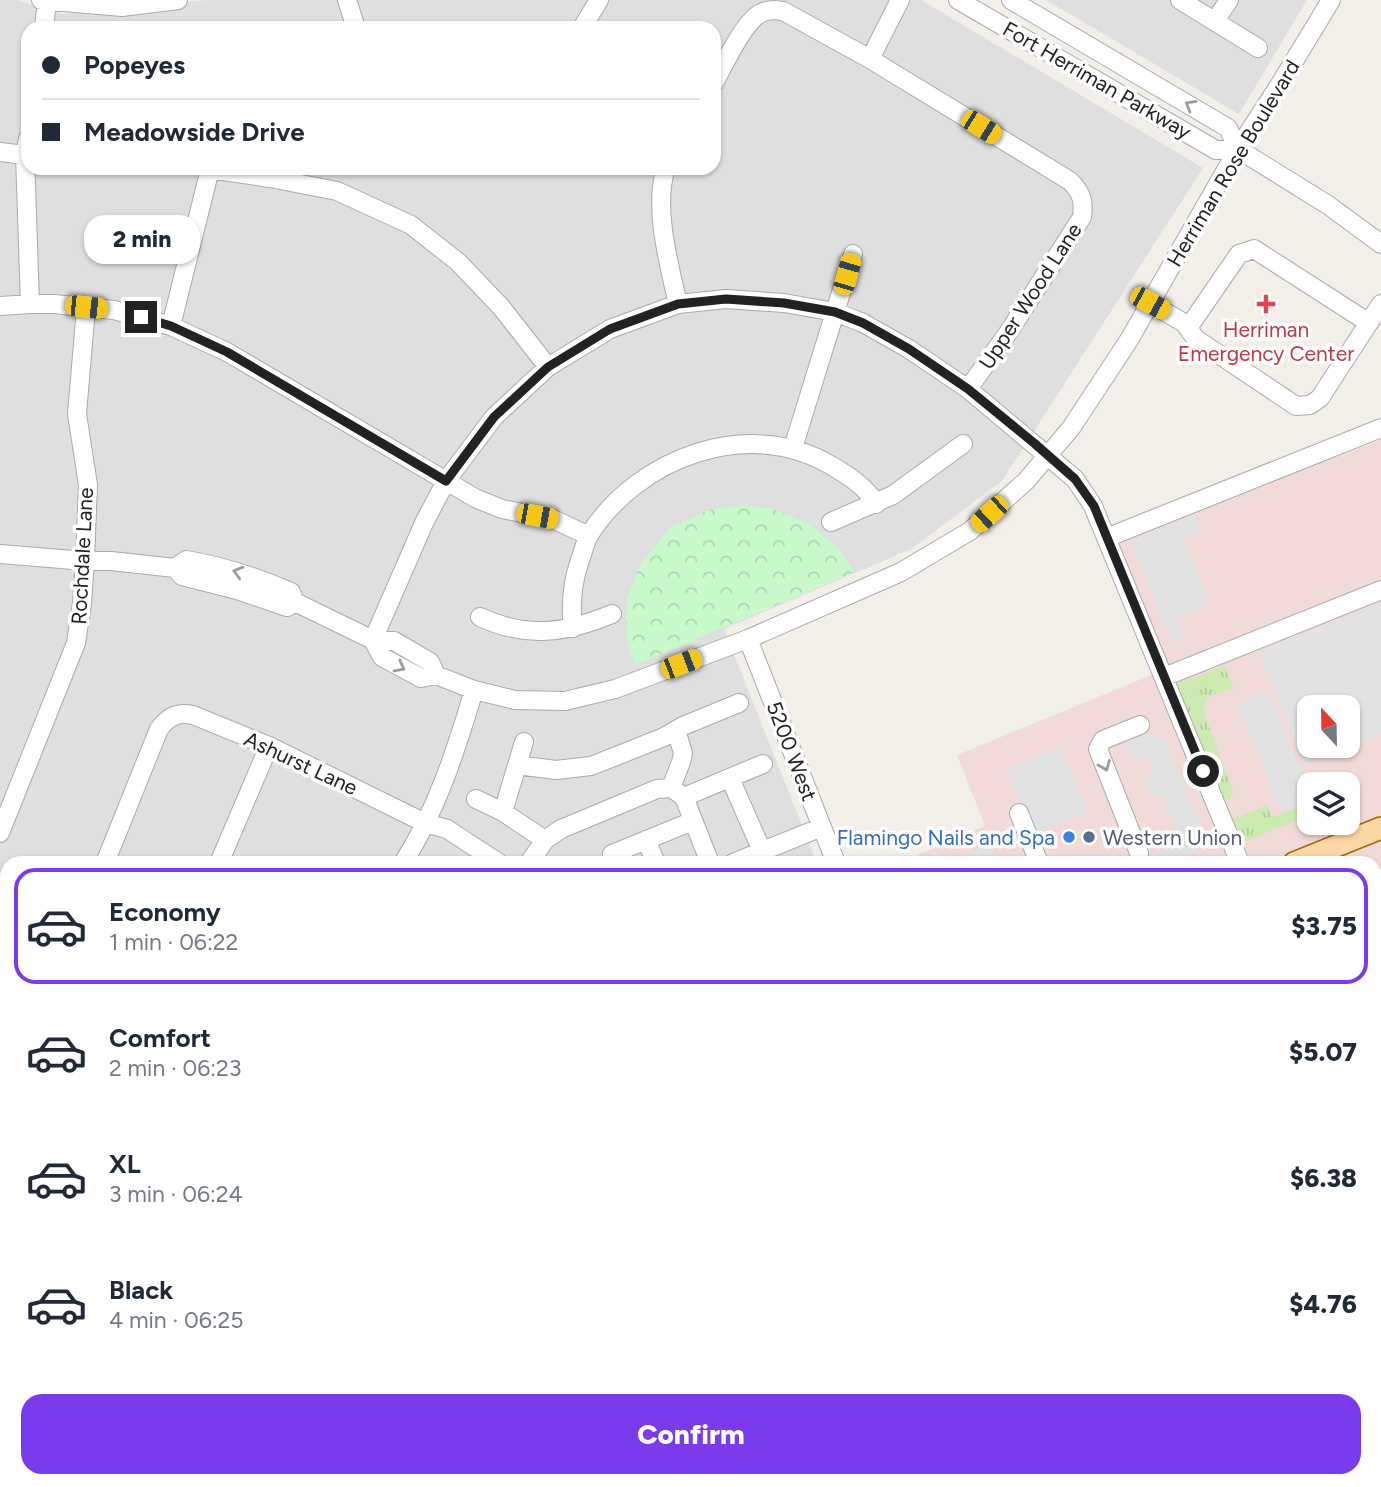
<!DOCTYPE html>
<meta charset="utf-8">
<style>
:root{--surface:#fff;--page:#f2f2f3;--text:#1f2937;--muted:#747a83;--line:#e0e1e3;--accent:#7c3aed}
body{margin:0;font-family:Figtree,sans-serif;background:var(--page);color:var(--text);height:100vh;display:flex;flex-direction:column;font-size:26px;white-space:nowrap}
*{box-sizing:border-box;margin:0}
p{font-size:23px;color:var(--muted)}
.icon{flex:none;width:38px;height:38px;fill:none;stroke:currentColor;stroke-width:2;stroke-linecap:round;stroke-linejoin:round}
.map{position:relative;flex:1;overflow:hidden}
.side{position:absolute;left:0px;top:856px;width:1382px;height:632px;display:flex;flex-direction:column;background:var(--surface);border-radius:21px 21px 0 0;box-shadow:0 2px 5px #0004}
.side>*{flex:none}
.hud{position:absolute;left:21px;top:21px;width:700px;height:154px;border-radius:21px;box-shadow:0 2px 5px #0004;display:grid;align-content:center;height:154px;padding:0 21px;background:var(--surface)}
.needle{width:46px;rotate:338deg}
.fabs{position:absolute;left:1297px;top:695px;display:grid;gap:14px}
.fabs a{display:grid;place-items:center;width:63px;height:63px;border-radius:14px;background:var(--surface);box-shadow:0 2px 5px #0004;font-size:35px}
.end{position:absolute;width:32px;height:32px;margin:-16px;border:9px solid #222;background:#fff;box-shadow:0 0 0 4px #fff}
.from{border-radius:50%}
.bubble{position:absolute;height:49px;border-radius:21px;background:var(--surface);box-shadow:0 2px 5px #0004;font-size:23px;font-weight:800;line-height:49px;text-align:center}
.car{position:absolute;width:21px;height:42px;margin:-21px -10px;border-radius:9px;box-shadow:0 0 5px 2px #0007;background:linear-gradient(#f5c518 24%,#345 0 40%,#f5c518 0 76%,#345 0 86%,#f5c518 0)}
.hud b{display:flex;align-items:center;gap:24px;height:66px;font-size:26px}
.hud b+b{border-top:2px solid var(--line)}
.hud i{width:18px;height:18px;background:var(--text)}
ul{padding:12px 0 0;list-style:none}
li{display:flex;align-items:center;gap:21px;height:116px;margin:0 14px 10px;padding:0 7px;border:4px solid transparent;border-radius:21px}
li div{flex:1}
li b{display:block;font-size:26px}
li em{font-style:normal;font-weight:800}
li.current{border-color:var(--accent)}
li>.icon{width:63px;height:63px;stroke-width:1.5}
.button{display:flex;gap:14px;margin-top:auto;padding:14px 21px}
.button a{flex:1;height:80px;border-radius:21px;background:var(--accent);color:#fff;font-size:28px;font-weight:800;line-height:80px;text-align:center}
.map>svg:first-child{display:block}
</style>
<div class="map">
<svg width="1381" height="1487" viewBox="0 0 1381 1487">
<defs>
<pattern id="grass-tufts" width="24" height="20" patternUnits="userSpaceOnUse" patternTransform="scale(1.75)"><rect width="24" height="20" fill="#cdebb0"/><path d="M3 7l-1-3M5 7V3M7 7l1-3M15 17l-1-3M17 17v-4M19 17l1-3" fill="none" stroke="#b0c997"/></pattern>
<pattern id="park-crowns" width="20" height="18" patternUnits="userSpaceOnUse" patternTransform="scale(1.75)"><rect width="20" height="18" fill="#c8facc"/><path d="M2 6a3 3 0 1 1 6 0M12 15a3 3 0 1 1 6 0" fill="none" stroke="#acd6af"/></pattern>
</defs>
<rect width="100%" height="100%" fill="#f2efe9"/>
<path fill="#e0dfdf" fill-rule="evenodd" d="M 0,0 L 17,0 L 62,14 L 207,0 L 921,0 L 1203,168 L 1002,481 L 911,549 L 724,629 L 817,863 L 7,863 L 7,1200 L 0,1203 ZM 28,28 L 714,28 L 714,168 L 28,168 Z
M 1046,0 L 1307,0 L 1239,114 Z
M 1381,1022 L 1381,1175 L 1376,1175 L 1376,1024 Z
M 1381,1323 L 1381,1487 L 1000,1487 L 1009,1480 L 1376,1480 L 1376,1324 Z
M 7,1411 L 7,1480 L 874,1481 L 870,1487 L 0,1487 L 0,1414 Z"/>
<path fill="#f2dad9" fill-rule="evenodd" d="M 1381,440 L 1381,1022 L 1376,1024 L 1376,863 L 899,863 L 985,826 L 957,755 L 1166,669 L 1115,541 ZM 1309,707 L 1348,707 L 1348,746 L 1309,746 ZM 1309,784 L 1348,784 L 1348,822 L 1309,822 Z
M 7,1203 L 7,1351 L 0,1354 L 0,1205 Z"/>
<path fill="url(#grass-tufts)" d="M 1224,666 L 1234,688 L 1208,698 L 1203,710 L 1233,792 L 1229,800 L 1223,799 L 1176,684 Z
M 1309,803 L 1309,816 L 1241,843 L 1230,820 L 1267,805 L 1272,817 Z
M 1376,1175 L 1381,1175 L 1381,1323 L 1376,1324 Z"/>
<path fill="url(#park-crowns)" d="M 741,505 L 773,509 L 809,523 L 838,548 L 854,572 L 635,665 L 626,636 L 627,599 L 641,563 L 670,528 L 709,510 Z"/>
<path fill="#e2e2e2" fill-rule="evenodd" d="M 1195,515 L 1201,532 L 1184,539 L 1210,604 L 1177,618 L 1185,638 L 1172,643 L 1130,541 Z
M 1381,603 L 1381,734 L 1304,765 L 1259,651 ZM 1309,707 L 1348,707 L 1348,746 L 1309,746 Z
M 1269,691 L 1309,791 L 1309,801 L 1281,812 L 1238,703 Z
M 1162,734 L 1210,846 L 1166,863 L 1138,863 L 1137,860 L 1181,842 L 1161,793 L 1150,797 L 1142,777 L 1153,773 L 1147,756 L 1132,761 L 1122,739 Z
M 1061,747 L 1088,812 L 1032,834 L 1006,769 Z
M 991,843 L 999,863 L 944,863 Z"/>
<g fill="none" stroke-linecap="round" stroke-linejoin="round">
<path stroke="#aad3df" stroke-width="4.5" d="M 1376,1234 L 1381,1236
M 944,1487 L 946,1480"/>
<defs>
<path id="minor" d="M 41,0 L 122,7 L 178,0
M 347,0 L 356,28
M 958,0 L 1216,150 L 1238,149 L 1328,205 L 1381,244
M 1011,0 L 1228,128 L 1238,149
M 1180,0 L 1258,48
M 1215,21 L 1229,0
M 44,28 L 47,1
M 582,28 L 599,0
M 870,59 L 900,0
M 714,83 C 724,65 744,21 761,13 C 768,9 775,10 783,11 L 870,59 L 1070,181 C 1082,193 1084,201 1082,217 L 1010,330 L 968,389
M 28,139 L 25,155 L 30,304
M 0,152 L 25,155
M 666,168 C 653,206 669,265 678,304
M 1150,303 L 1184,323 L 1196,339 L 1296,406 L 1310,405 L 1320,398 L 1381,304
M 0,306 L 30,304 L 54,304 L 114,310 L 171,326 L 227,352 L 475,498 L 502,509 L 553,519 L 589,536
M 171,326 L 210,169 L 270,178 L 337,191 L 411,225 L 458,262 L 501,307 L 548,367
M 1188,328 L 1239,254 L 1254,249 L 1369,323
M 793,448 L 853,254
M 831,522 L 893,495 L 963,444
M 1106,538 L 1381,428
M 0,554 L 85,561 L 111,561 L 175,568 L 182,576 L 237,590 L 287,607 L 295,602
M 175,568 L 186,560 C 223,566 256,577 291,592 L 295,602 L 373,640 L 394,641 L 430,662 L 436,675
M 480,617 C 527,639 566,633 612,614
M 573,628 C 570,603 572,583 580,560 C 583,552 585,543 589,535 C 639,457 749,416 832,466 C 849,476 865,486 876,504
M 748,639 L 836,863
M 373,640 L 424,523 L 446,481 L 494,417 L 548,367 L 610,329 L 678,304 L 726,299 L 784,303 L 835,312 L 863,323 L 909,349 L 968,389 L 1075,479 L 1093,506 L 1240,863
M 373,640 L 382,657 L 421,678 L 436,675 L 474,690 L 515,700 L 565,701 L 615,689 L 748,639 L 901,572 L 970,531 L 1026,481 L 1071,428 L 1129,340 L 1238,149 L 1282,81 L 1331,0
M 1164,677 L 1381,590
M 517,765 L 556,770 L 591,766 L 664,737 L 683,726 L 739,703
M 730,778 L 762,851
M 671,788 L 681,762 L 683,753 L 676,730
M 674,790 L 684,797 L 710,863
M 684,797 L 763,764
M 476,799 L 503,812 L 545,840
M 503,812 L 524,742
M 1019,813 L 1039,863
M 0,833 L 76,643 L 82,603 L 85,561 L 88,485 L 77,414 L 86,308
M 646,840 L 656,863
M 1139,853 L 1098,749 L 1103,740 L 1140,725
M 612,854 L 693,821
M 105,863 L 159,729 C 169,716 177,712 193,715 L 269,746 L 425,823 L 447,829 L 499,863
M 219,863 L 269,746
M 403,863 C 437,810 456,750 474,690
M 529,863 L 545,840 L 561,829 L 657,789 L 671,788
M 733,863 L 822,827
M 1376,889 L 1381,886
M 1376,926 L 1381,939
M 1376,960 L 1381,973
M 1376,998 L 1381,979
M 0,1083 L 7,1100
M 1376,1098 L 1381,1098
M 1376,1406 L 1381,1406
M 1092,1480 L 1094,1487
M 459,1487 L 460,1480
M 732,1487 L 737,1480
M 1146,1487 L 1157,1480"/>
<path id="major" d="M 1294,863 L 1381,828
M 0,1383 L 7,1380"/>
</defs>
<use href="#minor" stroke="#a9a9a9" stroke-width="20"/>
<use href="#major" stroke="#a06b00" stroke-width="24"/>
<use href="#minor" stroke="#fff" stroke-width="18"/>
<use href="#major" stroke="#fcd6a4" stroke-width="21"/>
</g>
<defs><path id="oneway-chevron" d="M-2-3.5L2.5 0L-2 3.5" fill="none" stroke-width="1.6" stroke-linecap="round" stroke-linejoin="round" transform="scale(1.75)"/></defs>
<g stroke="#9c9c9c">
<use href="#oneway-chevron" transform="translate(1190 105) rotate(-150)"/>
<use href="#oneway-chevron" transform="translate(238 572) rotate(-164)"/>
<use href="#oneway-chevron" transform="translate(400 667) rotate(28)"/>
<use href="#oneway-chevron" transform="translate(1105 766) rotate(68)"/>
</g>
<g fill="none" stroke-linecap="round" stroke-linejoin="round">
<path stroke="#222" stroke-width="9" d="M 141,317 L 171,326 L 227,352 L 446,481 L 494,417 L 548,367 L 610,329 L 678,304 L 726,299 L 784,303 L 835,312 L 863,323 L 909,349 L 968,389 L 1034,443 L 1075,479 L 1094,506 L 1203,771"/>
</g>
<path fill="#e0444e" stroke="#fff" stroke-width="2.5" d="M1262.5 293.5h7v7h7v7h-7v7h-7v-7h-7v-7h7z"/>
<circle fill="#3f7fe0" stroke="#fff" stroke-width="2.5" cx="1069" cy="837" r="7"/>
<circle fill="#5c6f8a" stroke="#fff" stroke-width="2.5" cx="1089" cy="837" r="7"/>
<g text-anchor="middle" dominant-baseline="central" stroke-width="7" stroke-linejoin="round" paint-order="stroke">
<g font-size="21" fill="#222" stroke="#fff">
<text transform="translate(1097 80) rotate(30)">Fort Herriman Parkway</text>
<text transform="translate(1233 163) rotate(-59)">Herriman Rose Boulevard</text>
<text transform="translate(1030 296) rotate(-57)">Upper Wood Lane</text>
<text transform="translate(82 556) rotate(-87)">Rochdale Lane</text>
<text transform="translate(792 751) rotate(69)">5200 West</text>
<text transform="translate(301 763) rotate(25)">Ashurst Lane</text>
</g>
<g font-size="21" fill="#be3a42" stroke="#fff">
<text x="1266" y="329">Herriman<tspan x="1266" dy="24">Emergency Center</tspan></text>
</g>
<g font-size="21" fill="#366cbe" stroke="#fff" text-anchor="end">
<text x="1055" y="837">Flamingo Nails and Spa</text>
</g>
<g font-size="21" fill="#4e5e75" stroke="#fff" text-anchor="start">
<text x="1103" y="837">Western Union</text>
</g>
</g>
</svg>
<div class="fabs">
<a><svg class="needle" viewBox="-14 -14 28 28"><path d="M0-13l5 13h-10z" fill="#e53935"/><path d="M0 13l5-13h-10z" fill="#747a83"/></svg></a>
<a><svg class="icon" aria-label="layers" viewBox="0 0 24 24"><path d="M12 4l9 5-9 5-9-5zM3 14l9 5 9-5"/></svg></a>
</div>
<i class="end from" style="left:1203px;top:771px"></i>
<i class="end" style="left:141px;top:317px"></i>
<div class="bubble" style="left:84px;top:215px;width:116px">2 min</div>
<i class="car" style="left:981px;top:127px;rotate:122deg"></i>
<i class="car" style="left:847px;top:274px;rotate:16deg"></i>
<i class="car" style="left:1150px;top:303px;rotate:119deg"></i>
<i class="car" style="left:86px;top:307px;rotate:96deg"></i>
<i class="car" style="left:989px;top:514px;rotate:228deg"></i>
<i class="car" style="left:537px;top:516px;rotate:101deg"></i>
<i class="car" style="left:681px;top:664px;rotate:69deg"></i>
<div class="hud">
<b><i class="from"></i>Popeyes</b>
<b><i></i>Meadowside Drive</b>
</div>
<section class="side">
<ul>
<li class="current"><svg class="icon" aria-label="car" viewBox="0 0 24 24"><path d="M5 17H2v-5l4-1 3-4h7l3 4 3 1v5h-3M9 17h6M6 11h13"/><circle cx="7" cy="17" r="2"/><circle cx="17" cy="17" r="2"/></svg><div><b>Economy</b><p>1 min · 06:22</p></div><em>$3.75</em></li>
<li><svg class="icon" aria-label="car" viewBox="0 0 24 24"><path d="M5 17H2v-5l4-1 3-4h7l3 4 3 1v5h-3M9 17h6M6 11h13"/><circle cx="7" cy="17" r="2"/><circle cx="17" cy="17" r="2"/></svg><div><b>Comfort</b><p>2 min · 06:23</p></div><em>$5.07</em></li>
<li><svg class="icon" aria-label="car" viewBox="0 0 24 24"><path d="M5 17H2v-5l4-1 3-4h7l3 4 3 1v5h-3M9 17h6M6 11h13"/><circle cx="7" cy="17" r="2"/><circle cx="17" cy="17" r="2"/></svg><div><b>XL</b><p>3 min · 06:24</p></div><em>$6.38</em></li>
<li><svg class="icon" aria-label="car" viewBox="0 0 24 24"><path d="M5 17H2v-5l4-1 3-4h7l3 4 3 1v5h-3M9 17h6M6 11h13"/><circle cx="7" cy="17" r="2"/><circle cx="17" cy="17" r="2"/></svg><div><b>Black</b><p>4 min · 06:25</p></div><em>$4.76</em></li>
</ul>
<div class="button"><a>Confirm</a></div>
</section>
</div>
